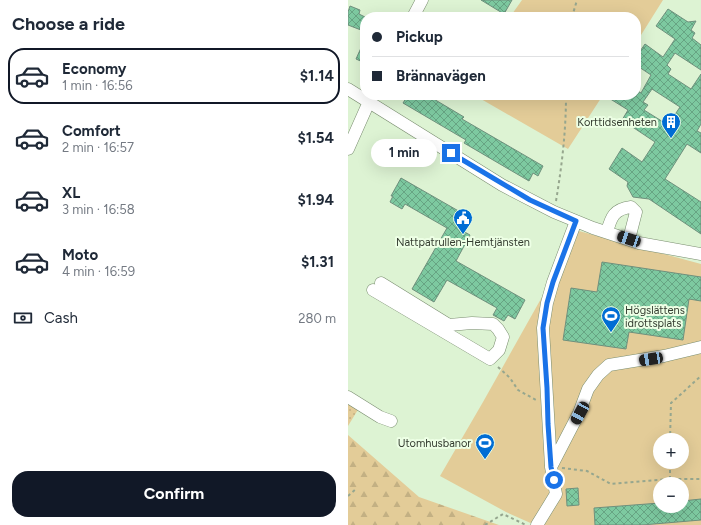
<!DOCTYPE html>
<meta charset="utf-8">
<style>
:root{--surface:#fff;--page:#f2f2f3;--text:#1f2937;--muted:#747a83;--line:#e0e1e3;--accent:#111827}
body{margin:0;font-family:Figtree,sans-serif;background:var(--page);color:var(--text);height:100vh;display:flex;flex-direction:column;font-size:15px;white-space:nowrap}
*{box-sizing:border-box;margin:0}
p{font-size:13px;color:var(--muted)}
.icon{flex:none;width:22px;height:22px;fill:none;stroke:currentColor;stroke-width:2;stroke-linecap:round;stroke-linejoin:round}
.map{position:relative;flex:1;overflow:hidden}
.drawer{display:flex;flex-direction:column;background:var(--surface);width:348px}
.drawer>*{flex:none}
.guide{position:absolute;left:12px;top:12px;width:281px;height:88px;border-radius:16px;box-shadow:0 4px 16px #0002;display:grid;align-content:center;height:88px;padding:0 12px;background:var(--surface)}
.buttons{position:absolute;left:305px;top:433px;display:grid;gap:8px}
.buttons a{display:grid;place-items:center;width:36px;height:36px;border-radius:50%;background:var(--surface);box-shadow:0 4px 16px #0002;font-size:20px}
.end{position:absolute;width:18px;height:18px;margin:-9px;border:5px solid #1a73e8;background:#fff;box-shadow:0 0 0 2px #fff}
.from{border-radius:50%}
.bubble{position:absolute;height:28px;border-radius:14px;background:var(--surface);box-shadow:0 4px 16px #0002;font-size:13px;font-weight:700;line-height:28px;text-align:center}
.car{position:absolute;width:12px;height:24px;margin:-12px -6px;border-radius:5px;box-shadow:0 0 3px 1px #0007;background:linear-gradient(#222 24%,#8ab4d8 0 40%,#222 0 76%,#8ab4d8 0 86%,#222 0)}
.guide b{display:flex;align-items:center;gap:14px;height:38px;font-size:15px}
.guide b+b{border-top:1px solid var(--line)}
.guide i{width:10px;height:10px;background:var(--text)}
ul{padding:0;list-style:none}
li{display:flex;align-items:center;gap:12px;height:56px;margin:0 8px 6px;padding:0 4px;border:2px solid transparent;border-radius:16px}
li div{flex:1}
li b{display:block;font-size:15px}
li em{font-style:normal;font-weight:700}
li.selected{border-color:var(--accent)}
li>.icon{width:36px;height:36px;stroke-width:1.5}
h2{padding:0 12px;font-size:18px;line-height:48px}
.pay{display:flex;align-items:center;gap:10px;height:44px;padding:0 12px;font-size:15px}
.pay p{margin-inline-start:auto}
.primary-button{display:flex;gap:8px;margin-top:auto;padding:8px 12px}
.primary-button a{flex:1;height:46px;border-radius:16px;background:var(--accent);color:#fff;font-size:16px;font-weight:700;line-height:46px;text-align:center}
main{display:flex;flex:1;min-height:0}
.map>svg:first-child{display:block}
</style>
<main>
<section class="drawer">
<h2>Choose a ride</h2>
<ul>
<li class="selected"><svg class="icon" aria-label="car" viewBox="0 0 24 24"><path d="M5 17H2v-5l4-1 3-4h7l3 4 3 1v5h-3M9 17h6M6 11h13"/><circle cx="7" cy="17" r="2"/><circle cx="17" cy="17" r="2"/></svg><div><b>Economy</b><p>1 min · 16:56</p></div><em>$1.14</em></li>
<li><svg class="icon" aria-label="car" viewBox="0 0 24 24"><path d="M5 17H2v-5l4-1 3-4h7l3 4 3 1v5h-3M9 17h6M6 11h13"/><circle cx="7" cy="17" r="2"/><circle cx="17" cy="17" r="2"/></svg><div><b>Comfort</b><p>2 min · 16:57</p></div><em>$1.54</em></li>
<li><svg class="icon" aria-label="car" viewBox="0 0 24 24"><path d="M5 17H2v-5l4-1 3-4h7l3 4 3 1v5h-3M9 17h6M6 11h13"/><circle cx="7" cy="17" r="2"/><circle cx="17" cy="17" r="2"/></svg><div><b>XL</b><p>3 min · 16:58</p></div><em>$1.94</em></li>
<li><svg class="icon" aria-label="car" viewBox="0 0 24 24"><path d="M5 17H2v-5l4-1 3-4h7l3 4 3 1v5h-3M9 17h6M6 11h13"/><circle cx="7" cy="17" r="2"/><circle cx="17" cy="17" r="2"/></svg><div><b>Moto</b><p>4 min · 16:59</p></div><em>$1.31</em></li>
</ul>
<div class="pay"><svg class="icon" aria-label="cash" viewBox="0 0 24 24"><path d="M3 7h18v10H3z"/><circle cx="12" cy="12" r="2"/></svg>Cash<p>280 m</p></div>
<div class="primary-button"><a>Confirm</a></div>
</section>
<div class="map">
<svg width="353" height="525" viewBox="0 0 353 525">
<defs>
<pattern id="grass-dots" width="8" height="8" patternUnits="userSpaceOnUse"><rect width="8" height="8" fill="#e3cc98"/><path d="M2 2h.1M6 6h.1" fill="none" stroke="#c3b083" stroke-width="1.8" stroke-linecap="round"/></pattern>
<pattern id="forest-firs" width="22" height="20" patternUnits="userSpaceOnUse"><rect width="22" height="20" fill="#e3cc98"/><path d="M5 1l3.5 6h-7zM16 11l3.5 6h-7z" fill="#c3b083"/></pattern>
<pattern id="building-cross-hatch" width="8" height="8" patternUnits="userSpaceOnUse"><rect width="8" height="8" fill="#7dc9a0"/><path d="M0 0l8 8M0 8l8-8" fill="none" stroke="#67a483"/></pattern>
</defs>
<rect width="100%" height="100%" fill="#ddf3d3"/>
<path fill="url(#grass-dots)" d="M 0,401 L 11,408 L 0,426 Z"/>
<path fill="url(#forest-firs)" d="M 0,435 L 71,497 L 151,525 L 0,525 Z"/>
<path fill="#e3cc98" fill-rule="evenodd" d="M 174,0 L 315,0 L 288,43 L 288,17 L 162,17 Z
M 126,95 L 255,95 L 220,149 Z
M 231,231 L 353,264 L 353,525 L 187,525 L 158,512 L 92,476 L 135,402 ZM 312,440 L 334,440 L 334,462 L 312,462 ZM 312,484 L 334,484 L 334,506 L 312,506 Z"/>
<path fill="url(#building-cross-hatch)" stroke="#6f907d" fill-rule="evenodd" d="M 133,0 L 164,0 L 156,14 Z
M 2,6 L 12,10 L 11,14 L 17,17 L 13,30 L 0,25 L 0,12 Z
M 320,9 L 340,22 L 348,21 L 343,30 L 347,33 L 344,38 L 353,45 L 353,70 L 327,53 L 319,65 L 323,69 L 320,74 L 343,89 L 353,74 L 353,124 L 349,131 L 353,133 L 353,153 L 339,144 L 317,179 L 353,202 L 353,234 L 301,199 L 285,197 L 279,186 L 280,182 L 261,169 L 274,148 L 294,162 L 307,142 L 274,120 L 280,110 L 256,95 L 288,95 L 288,90 L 293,93 L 303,75 L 288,65 L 288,57 L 297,44 L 315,57 L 327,39 L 308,26 ZM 304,89 L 332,107 L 320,125 L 296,110 L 300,105 L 295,102 Z
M 17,39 L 17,63 L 8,59 Z
M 60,95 L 79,95 L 116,117 L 114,119 L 195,166 L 190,176 L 185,173 L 181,181 L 116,143 L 118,140 L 55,103 Z
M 53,178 L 121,217 L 113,230 L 122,235 L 108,261 L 177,300 L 167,319 L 160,315 L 156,321 L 145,315 L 149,308 L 99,280 L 86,302 L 64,289 L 99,228 L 57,204 L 54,209 L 42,202 L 45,196 L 43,196 Z
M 254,262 L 353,277 L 353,301 L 341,299 L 335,340 L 281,332 L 278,349 L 215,340 L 223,288 L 249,292 Z
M 230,488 L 231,505 L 219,506 L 218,489 Z
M 353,499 L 353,520 L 294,525 L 247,525 L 246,508 L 312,503 L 312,506 L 334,506 L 334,501 Z"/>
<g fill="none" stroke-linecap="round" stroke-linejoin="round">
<defs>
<path id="minor" d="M 65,17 L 74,0
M 0,89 L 154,185 L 206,212 L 245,228 L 291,243 L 353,254
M 0,149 L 24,95
M 259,232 C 263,217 266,209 283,207 L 288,212 L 281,239
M 25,290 L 142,359 L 151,350 L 155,337 L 150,329 L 145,324 L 124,323 L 101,325 L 33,283
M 0,397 L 32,417 L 43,421
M 203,466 L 195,328 L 199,303 L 205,282 L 228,221
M 189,525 L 208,494 L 203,467 L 231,413 L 240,389 L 250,375 L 261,365 L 316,356 L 353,347"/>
</defs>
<use href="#minor" stroke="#7a8d70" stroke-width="13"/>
<path stroke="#96a68e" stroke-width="2" stroke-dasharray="3 3" stroke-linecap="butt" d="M 224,17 L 229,0
M 208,201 C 214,165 218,131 218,95
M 150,367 L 162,378 L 170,390 L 188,400
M 322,440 L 323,403 L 353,376
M 214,468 L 239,471 L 263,484 L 322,479 L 353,479
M 322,479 L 322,462
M 0,496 L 8,489
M 137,525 L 155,514 L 178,525"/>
<use href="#minor" stroke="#fff" stroke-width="12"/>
</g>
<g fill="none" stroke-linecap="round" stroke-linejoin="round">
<path stroke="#1a73e8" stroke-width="5" d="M 103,153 L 182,200 L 228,221 L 205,282 L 199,303 L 195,328 L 199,388 L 200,424 L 203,467 L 206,480"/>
</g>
<defs>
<symbol id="building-pin" viewBox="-11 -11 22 30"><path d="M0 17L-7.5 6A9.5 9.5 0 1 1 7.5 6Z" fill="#006dd4" stroke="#edffe5"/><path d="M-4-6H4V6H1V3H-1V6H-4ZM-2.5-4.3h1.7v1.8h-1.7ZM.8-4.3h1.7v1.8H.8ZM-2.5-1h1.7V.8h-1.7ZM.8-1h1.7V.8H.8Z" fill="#fff"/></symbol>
<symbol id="civic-pin" viewBox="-11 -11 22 30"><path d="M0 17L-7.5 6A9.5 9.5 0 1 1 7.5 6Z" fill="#006dd4" stroke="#edffe5"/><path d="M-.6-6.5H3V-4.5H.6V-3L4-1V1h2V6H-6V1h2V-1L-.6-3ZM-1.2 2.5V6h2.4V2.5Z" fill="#fff"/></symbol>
<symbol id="stadium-pin" viewBox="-11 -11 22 30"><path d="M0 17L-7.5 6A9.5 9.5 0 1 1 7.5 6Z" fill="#006dd4" stroke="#edffe5"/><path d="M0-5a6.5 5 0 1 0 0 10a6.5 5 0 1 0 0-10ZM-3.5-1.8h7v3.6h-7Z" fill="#fff"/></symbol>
</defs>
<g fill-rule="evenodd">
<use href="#building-pin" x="312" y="111" width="22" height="30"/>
<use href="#civic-pin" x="104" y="207" width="22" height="30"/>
<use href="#stadium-pin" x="252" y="305" width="22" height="30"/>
<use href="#stadium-pin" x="126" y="432" width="22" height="30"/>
</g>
<g text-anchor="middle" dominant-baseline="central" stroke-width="4" stroke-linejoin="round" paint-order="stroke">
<g font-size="11" fill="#343c30" stroke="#edffe5" text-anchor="end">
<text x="309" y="122">Korttidsenheten</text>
<text x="115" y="242" text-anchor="middle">Nattpatrullen-Hemtjänsten</text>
<text x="277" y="310" text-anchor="start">Högslättens<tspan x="277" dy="13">idrottsplats</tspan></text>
<text x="123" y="443">Utomhusbanor</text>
</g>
</g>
</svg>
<div class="buttons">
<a>+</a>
<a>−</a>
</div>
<i class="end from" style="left:206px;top:480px"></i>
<i class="end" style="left:103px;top:153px"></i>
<div class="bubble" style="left:23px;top:139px;width:66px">1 min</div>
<i class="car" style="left:281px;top:239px;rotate:288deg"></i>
<i class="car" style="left:303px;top:359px;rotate:261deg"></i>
<i class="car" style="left:232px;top:413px;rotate:209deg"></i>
<div class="guide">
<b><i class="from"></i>Pickup</b>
<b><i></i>Brännavägen</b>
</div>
</div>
</main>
